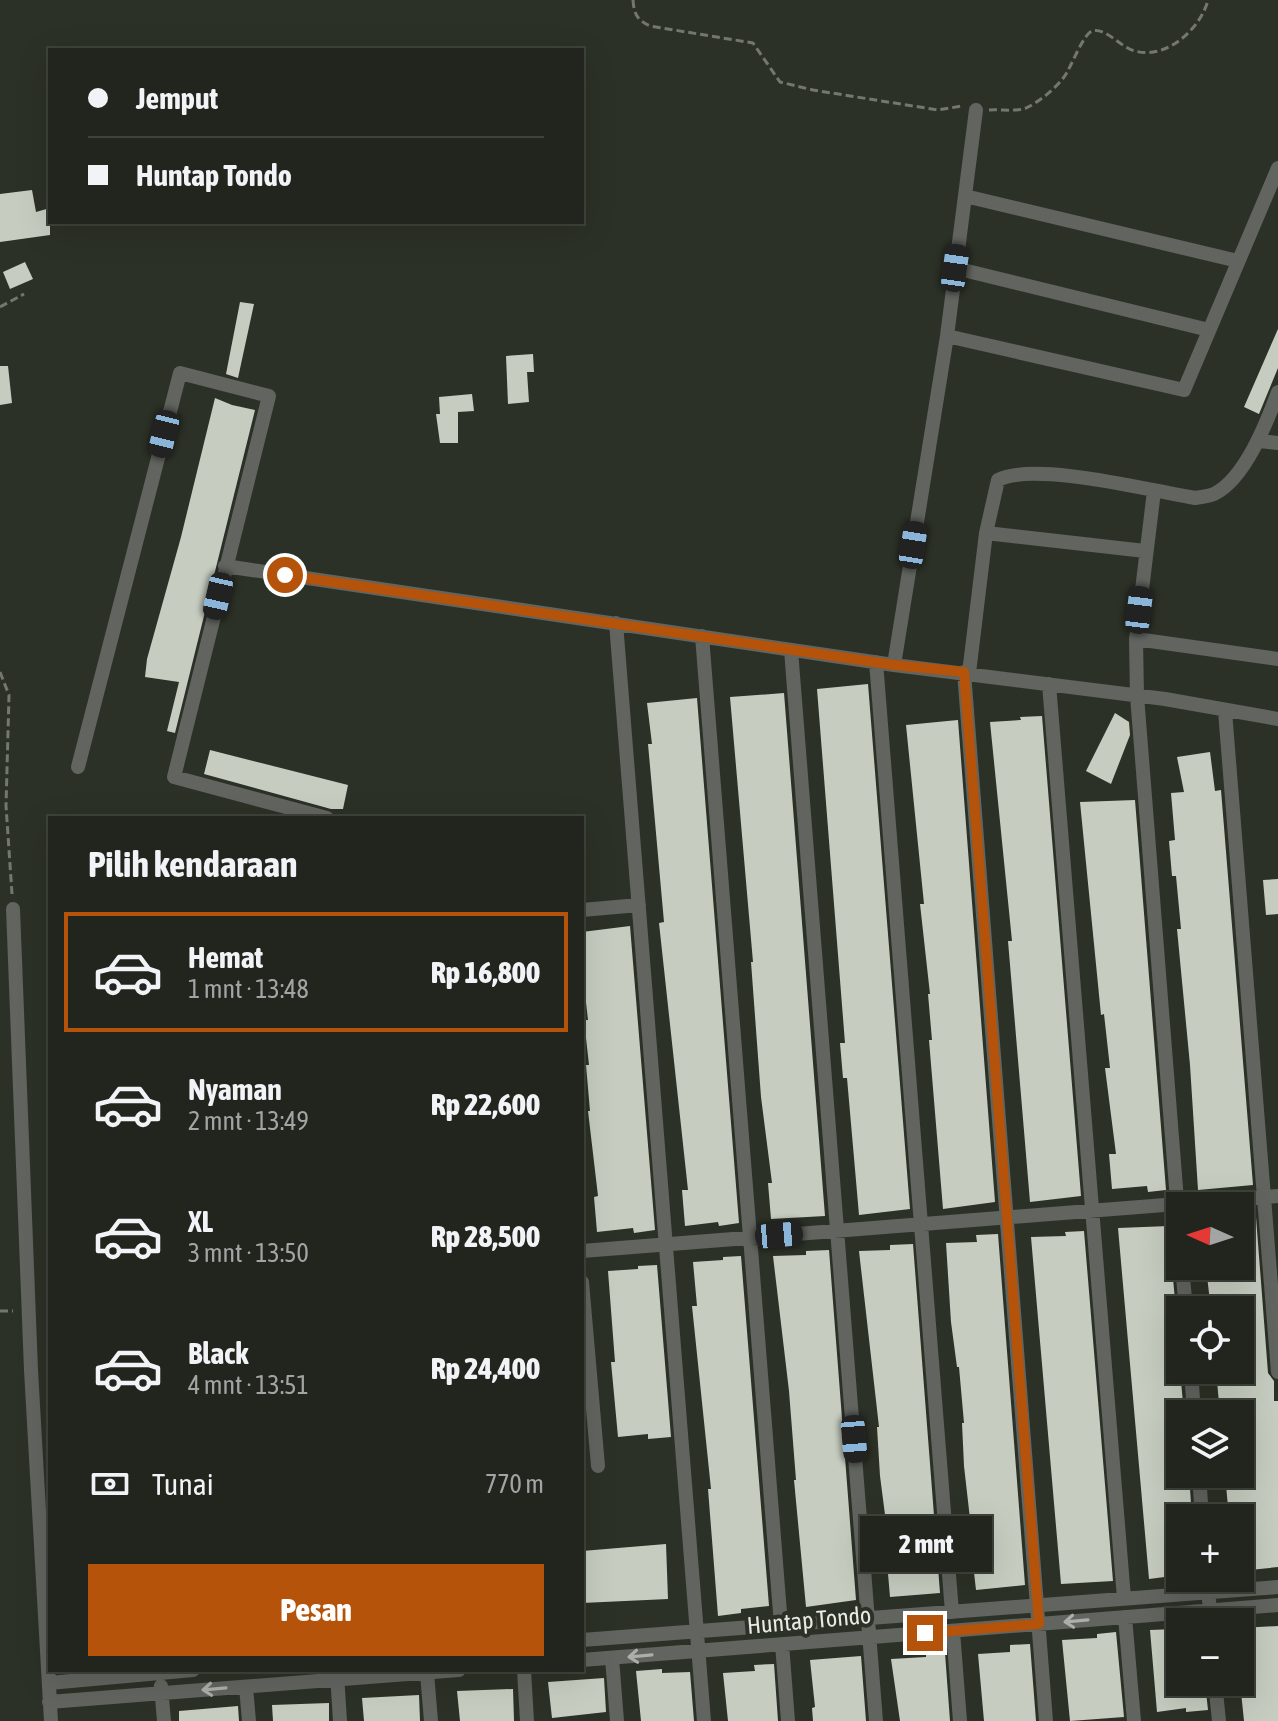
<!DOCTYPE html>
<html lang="id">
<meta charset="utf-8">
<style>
:root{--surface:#21251d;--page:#2d312a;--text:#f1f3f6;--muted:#a2a5a4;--line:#3e423b;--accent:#b45309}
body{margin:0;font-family:"Asap Condensed",sans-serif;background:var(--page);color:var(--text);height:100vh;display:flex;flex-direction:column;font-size:30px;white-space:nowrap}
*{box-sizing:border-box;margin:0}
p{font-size:26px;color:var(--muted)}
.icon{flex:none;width:44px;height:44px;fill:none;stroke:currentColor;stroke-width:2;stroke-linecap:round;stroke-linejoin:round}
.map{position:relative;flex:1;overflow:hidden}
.sheet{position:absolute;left:48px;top:816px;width:536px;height:856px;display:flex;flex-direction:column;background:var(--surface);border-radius:0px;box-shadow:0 8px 32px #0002,0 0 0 2px var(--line)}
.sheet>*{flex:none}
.guide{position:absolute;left:48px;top:48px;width:536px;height:176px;border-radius:0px;box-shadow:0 8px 32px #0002,0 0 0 2px var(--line);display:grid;align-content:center;height:176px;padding:0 40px;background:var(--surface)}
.needle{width:52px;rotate:273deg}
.buttons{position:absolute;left:1166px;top:1192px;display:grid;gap:16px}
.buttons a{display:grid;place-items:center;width:88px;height:88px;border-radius:0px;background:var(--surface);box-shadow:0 8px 32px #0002,0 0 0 2px var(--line);font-size:40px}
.end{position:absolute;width:36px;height:36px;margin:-18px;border:10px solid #b45309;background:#fff;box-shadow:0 0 0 4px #fff}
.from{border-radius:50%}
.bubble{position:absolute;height:56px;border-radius:0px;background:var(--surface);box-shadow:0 8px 32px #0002,0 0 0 2px var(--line);font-size:26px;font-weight:800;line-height:56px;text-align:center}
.car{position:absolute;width:24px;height:48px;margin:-24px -12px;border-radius:10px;box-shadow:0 0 6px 2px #0007;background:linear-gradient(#222 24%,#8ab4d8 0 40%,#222 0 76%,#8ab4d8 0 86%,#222 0)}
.guide b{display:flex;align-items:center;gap:28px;height:76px;font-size:30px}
.guide b+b{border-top:2px solid var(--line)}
.guide i{width:20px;height:20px;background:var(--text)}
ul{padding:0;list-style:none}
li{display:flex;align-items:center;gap:24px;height:120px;margin:0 16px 12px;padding:0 24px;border:4px solid transparent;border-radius:0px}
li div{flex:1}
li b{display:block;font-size:30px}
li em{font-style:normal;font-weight:800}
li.selected{border-color:var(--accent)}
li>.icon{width:72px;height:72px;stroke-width:1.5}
h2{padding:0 40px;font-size:36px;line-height:96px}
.pay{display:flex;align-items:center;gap:20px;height:88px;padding:0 40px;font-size:30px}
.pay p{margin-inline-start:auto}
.cta{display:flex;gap:16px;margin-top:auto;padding:16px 40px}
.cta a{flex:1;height:92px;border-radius:0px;background:var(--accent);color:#fff;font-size:32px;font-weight:800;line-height:92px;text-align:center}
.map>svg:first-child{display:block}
</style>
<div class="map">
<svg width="1278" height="1721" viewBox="0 0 1278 1721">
<rect width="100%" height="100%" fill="#2c3127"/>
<path fill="#c6cdc0" d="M 32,190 L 36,212 L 50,208 L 50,235 L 0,242 L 0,194 Z
M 25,262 L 33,279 L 10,289 L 3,272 Z
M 240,302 L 254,304 L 238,378 L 226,374 Z
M 1278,329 L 1278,368 L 1259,414 L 1244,407 Z
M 533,354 L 534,372 L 527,372 L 529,402 L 508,404 L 506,356 Z
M 0,366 L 8,366 L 12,403 L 0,405 Z
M 472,394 L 474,411 L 458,412 L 458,443 L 440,443 L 436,414 L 440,414 L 439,397 Z
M 215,398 L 232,405 L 255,410 L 175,733 L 167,731 L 179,682 L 145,677 L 147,659 L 181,537 Z
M 868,684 L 910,1209 L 859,1215 L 847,1078 L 843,1078 L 840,1043 L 845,1043 L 817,689 Z
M 784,693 L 825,1216 L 771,1219 L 768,1183 L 772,1183 L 761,1097 L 751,962 L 753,962 L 730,697 Z
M 697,698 L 739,1223 L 719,1226 L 718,1222 L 685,1226 L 682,1190 L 688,1190 L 659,923 L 664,922 L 648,744 L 652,744 L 647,703 Z
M 1115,713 L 1129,722 L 1130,735 L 1111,784 L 1086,771 Z
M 1042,716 L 1081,1196 L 1030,1202 L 1008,941 L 1012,941 L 990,722 L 1021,720 L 1020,717 Z
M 958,720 L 995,1202 L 943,1209 L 929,1040 L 932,1040 L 928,994 L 930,994 L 920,904 L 924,904 L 906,725 Z
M 210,750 L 348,785 L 343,809 L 331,809 L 204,774 Z
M 1210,752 L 1215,791 L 1221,790 L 1253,1185 L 1198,1190 L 1190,1065 L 1177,929 L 1181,929 L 1176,876 L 1172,876 L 1169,841 L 1175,840 L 1171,793 L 1184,792 L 1177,757 Z
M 1135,800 L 1166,1190 L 1148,1192 L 1147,1186 L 1112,1189 L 1109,1154 L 1116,1154 L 1105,1068 L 1110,1068 L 1104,1014 L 1101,1015 L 1080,802 Z
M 1278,879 L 1278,914 L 1266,915 L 1263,880 Z
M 630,926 L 655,1230 L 634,1233 L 633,1228 L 597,1232 L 594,1197 L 598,1196 L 588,1111 L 590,1111 L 586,1065 L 589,1065 L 584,1020 L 588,1020 L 582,967 L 582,932 Z
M 1256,1217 L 1268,1373 L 1274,1381 L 1274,1401 L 1278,1401 L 1278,1567 L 1240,1571 L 1240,1518 L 1229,1518 L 1225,1474 L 1240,1474 L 1240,1414 L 1220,1414 L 1216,1370 L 1240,1370 L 1240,1357 L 1247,1357 L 1241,1299 L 1210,1302 L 1206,1267 L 1240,1266 L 1240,1218 Z
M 1169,1226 L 1171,1243 L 1177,1247 L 1177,1257 L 1172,1267 L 1176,1311 L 1180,1318 L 1180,1370 L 1184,1414 L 1180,1414 L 1180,1474 L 1189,1474 L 1192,1518 L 1180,1518 L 1180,1575 L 1149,1579 L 1118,1228 Z
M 1084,1231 L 1113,1581 L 1061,1584 L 1031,1237 L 1066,1236 L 1065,1232 Z
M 998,1234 L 1025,1585 L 976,1590 L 972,1555 L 974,1554 L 964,1466 L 962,1423 L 964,1423 L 959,1367 L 957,1367 L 951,1322 L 946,1243 L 977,1242 L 976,1235 Z
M 913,1244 L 940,1593 L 890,1597 L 887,1562 L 891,1561 L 880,1476 L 877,1427 L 879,1427 L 859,1251 L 890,1250 L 890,1245 Z
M 829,1250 L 856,1600 L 806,1607 L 794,1480 L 796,1480 L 789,1391 L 773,1256 L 806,1255 L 806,1251 Z
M 741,1256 L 769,1606 L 741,1609 L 741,1613 L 718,1616 L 708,1489 L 711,1489 L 692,1306 L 697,1306 L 693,1262 L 723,1260 L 723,1257 Z
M 657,1265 L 671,1437 L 648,1439 L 648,1434 L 618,1437 L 611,1362 L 615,1362 L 608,1271 L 638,1269 L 638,1266 Z
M 666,1544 L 668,1599 L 582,1603 L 582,1551 Z
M 1278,1626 L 1278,1721 L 1244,1721 L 1240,1682 L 1240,1628 Z
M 1176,1629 L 1180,1682 L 1205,1682 L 1208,1710 L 1186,1712 L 1186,1708 L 1157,1712 L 1150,1630 Z
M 1116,1632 L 1124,1717 L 1070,1721 L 1062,1640 L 1097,1638 L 1097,1634 Z
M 1030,1644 L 1036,1721 L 984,1721 L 978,1654 L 1010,1652 L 1010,1645 Z
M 945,1653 L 950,1721 L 900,1721 L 891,1659 L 926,1657 L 926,1654 Z
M 861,1656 L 866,1721 L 813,1721 L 812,1708 L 815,1707 L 810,1660 Z
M 774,1664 L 778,1721 L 728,1721 L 723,1673 L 755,1671 L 754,1665 Z
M 662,1669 L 662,1673 L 690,1672 L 694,1721 L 641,1721 L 636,1671 Z
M 604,1678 L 606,1712 L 552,1718 L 548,1682 Z
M 513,1689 L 514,1721 L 460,1721 L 457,1691 Z
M 419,1695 L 420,1721 L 364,1721 L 362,1698 Z
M 329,1703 L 329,1721 L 273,1721 L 272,1705 Z
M 238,1706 L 239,1721 L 179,1721 L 179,1711 Z"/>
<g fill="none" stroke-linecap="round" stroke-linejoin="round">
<path stroke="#73776f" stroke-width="3" stroke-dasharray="8 4" stroke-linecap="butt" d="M 633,0 C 634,14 637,20 650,26 L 753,43 L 780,82 L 813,90 L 938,110 L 962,106
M 989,110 C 1000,109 1016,112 1026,108 C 1039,102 1055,89 1064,77 C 1071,68 1083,34 1092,31 C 1106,27 1121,48 1135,51 C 1167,60 1201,28 1208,0
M 0,307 L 24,294
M 0,672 L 9,695 L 6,806 L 12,894
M 0,1311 L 13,1311"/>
<path stroke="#61645f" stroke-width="14" d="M 965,196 L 1238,261
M 955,268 L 1209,330
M 947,336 L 1184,390 L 1278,168
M 1260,441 L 1278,443
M 986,533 L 1145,551
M 225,566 L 894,665 L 1165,699 L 1278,719
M 616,623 L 704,1721
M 702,636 L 781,1625
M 1136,639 L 1154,491
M 791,650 L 876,1721
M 876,662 L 952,1612
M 894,665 L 947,336 L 976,110
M 964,672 L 1046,1721
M 969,673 L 986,533 L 998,480 C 1034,461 1152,491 1195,498 C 1201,497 1209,496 1214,494 C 1245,479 1267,422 1278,392
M 1049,684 L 1124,1598
M 1225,711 L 1278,1372
M 78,767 L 180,373 L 269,396 L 174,777 L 327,818
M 13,909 L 31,1370 L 51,1721
M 582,910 L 639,905
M 1180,1238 L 1137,696 L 1136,639 L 1278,659
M 582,1251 L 1278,1196
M 1182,1266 L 1186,1310
M 582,1282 L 598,1466
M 1191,1370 L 1194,1414
M 1199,1474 L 1202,1518
M 1207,1578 L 1211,1622
M 1125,1617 L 1134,1721
M 953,1631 L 960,1721
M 582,1640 L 1278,1587
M 782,1644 L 788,1721
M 612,1658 L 617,1721
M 582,1660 L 1278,1605
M 524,1670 L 527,1721
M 427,1673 L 431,1721
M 337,1674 L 340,1721
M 1215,1682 L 1219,1721
M 49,1683 L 193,1670
M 161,1686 L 164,1721
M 246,1687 L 249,1721
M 49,1702 L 459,1670"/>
</g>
<defs><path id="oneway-shaft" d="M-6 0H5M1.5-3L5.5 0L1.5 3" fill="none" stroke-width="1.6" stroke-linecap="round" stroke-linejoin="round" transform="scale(2)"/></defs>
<g stroke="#abaea9">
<use href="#oneway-shaft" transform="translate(1076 1621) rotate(175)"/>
<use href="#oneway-shaft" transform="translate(640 1656) rotate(175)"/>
<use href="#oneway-shaft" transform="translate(214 1689) rotate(175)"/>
</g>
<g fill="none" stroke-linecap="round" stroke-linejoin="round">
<path stroke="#b45309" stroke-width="10" d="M 285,575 L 894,665 L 964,672 L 1039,1624 L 925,1633"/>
</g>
<g text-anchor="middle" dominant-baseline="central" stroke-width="8" stroke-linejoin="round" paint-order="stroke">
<g font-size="24" fill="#e8ebe5" stroke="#2c3127">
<text transform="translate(809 1620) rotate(-5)">Huntap Tondo</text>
</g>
</g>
</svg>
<div class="buttons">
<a><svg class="needle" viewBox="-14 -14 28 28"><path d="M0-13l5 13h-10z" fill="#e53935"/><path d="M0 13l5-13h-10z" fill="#a2a5a4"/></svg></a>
<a><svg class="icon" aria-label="locate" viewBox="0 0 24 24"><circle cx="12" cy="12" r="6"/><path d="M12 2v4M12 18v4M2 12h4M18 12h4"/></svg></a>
<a><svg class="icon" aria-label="layers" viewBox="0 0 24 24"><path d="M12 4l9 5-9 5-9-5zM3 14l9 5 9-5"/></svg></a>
<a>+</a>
<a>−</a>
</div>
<i class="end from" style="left:285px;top:575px"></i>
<i class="end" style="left:925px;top:1633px"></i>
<div class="bubble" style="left:860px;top:1516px;width:132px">2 mnt</div>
<i class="car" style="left:955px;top:268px;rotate:8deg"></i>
<i class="car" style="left:164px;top:434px;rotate:194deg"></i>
<i class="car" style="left:913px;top:545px;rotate:9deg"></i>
<i class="car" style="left:218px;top:596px;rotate:193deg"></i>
<i class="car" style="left:1139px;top:610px;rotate:7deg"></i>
<i class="car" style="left:779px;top:1235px;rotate:85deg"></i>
<i class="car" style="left:854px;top:1439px;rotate:175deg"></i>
<div class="guide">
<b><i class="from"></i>Jemput</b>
<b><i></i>Huntap Tondo</b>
</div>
<section class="sheet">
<h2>Pilih kendaraan</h2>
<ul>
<li class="selected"><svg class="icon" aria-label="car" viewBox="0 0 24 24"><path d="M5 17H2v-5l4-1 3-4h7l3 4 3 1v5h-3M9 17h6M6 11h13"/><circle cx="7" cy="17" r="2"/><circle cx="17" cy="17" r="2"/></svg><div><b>Hemat</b><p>1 mnt · 13:48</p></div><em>Rp 16,800</em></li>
<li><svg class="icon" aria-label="car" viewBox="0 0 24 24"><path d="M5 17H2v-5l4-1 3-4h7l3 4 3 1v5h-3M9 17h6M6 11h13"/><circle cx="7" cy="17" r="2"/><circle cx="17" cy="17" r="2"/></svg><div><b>Nyaman</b><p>2 mnt · 13:49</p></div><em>Rp 22,600</em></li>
<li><svg class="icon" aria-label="car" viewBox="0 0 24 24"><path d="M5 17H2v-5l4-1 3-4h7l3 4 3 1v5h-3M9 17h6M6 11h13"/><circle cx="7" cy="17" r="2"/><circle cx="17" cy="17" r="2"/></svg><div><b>XL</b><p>3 mnt · 13:50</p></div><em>Rp 28,500</em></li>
<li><svg class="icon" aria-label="car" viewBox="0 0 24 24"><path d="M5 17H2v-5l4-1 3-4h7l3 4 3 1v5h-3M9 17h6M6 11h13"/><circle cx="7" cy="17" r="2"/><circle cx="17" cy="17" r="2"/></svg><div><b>Black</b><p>4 mnt · 13:51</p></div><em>Rp 24,400</em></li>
</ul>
<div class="pay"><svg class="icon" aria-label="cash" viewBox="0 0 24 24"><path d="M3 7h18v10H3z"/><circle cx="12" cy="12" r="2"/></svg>Tunai<p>770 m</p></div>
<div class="cta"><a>Pesan</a></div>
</section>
</div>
